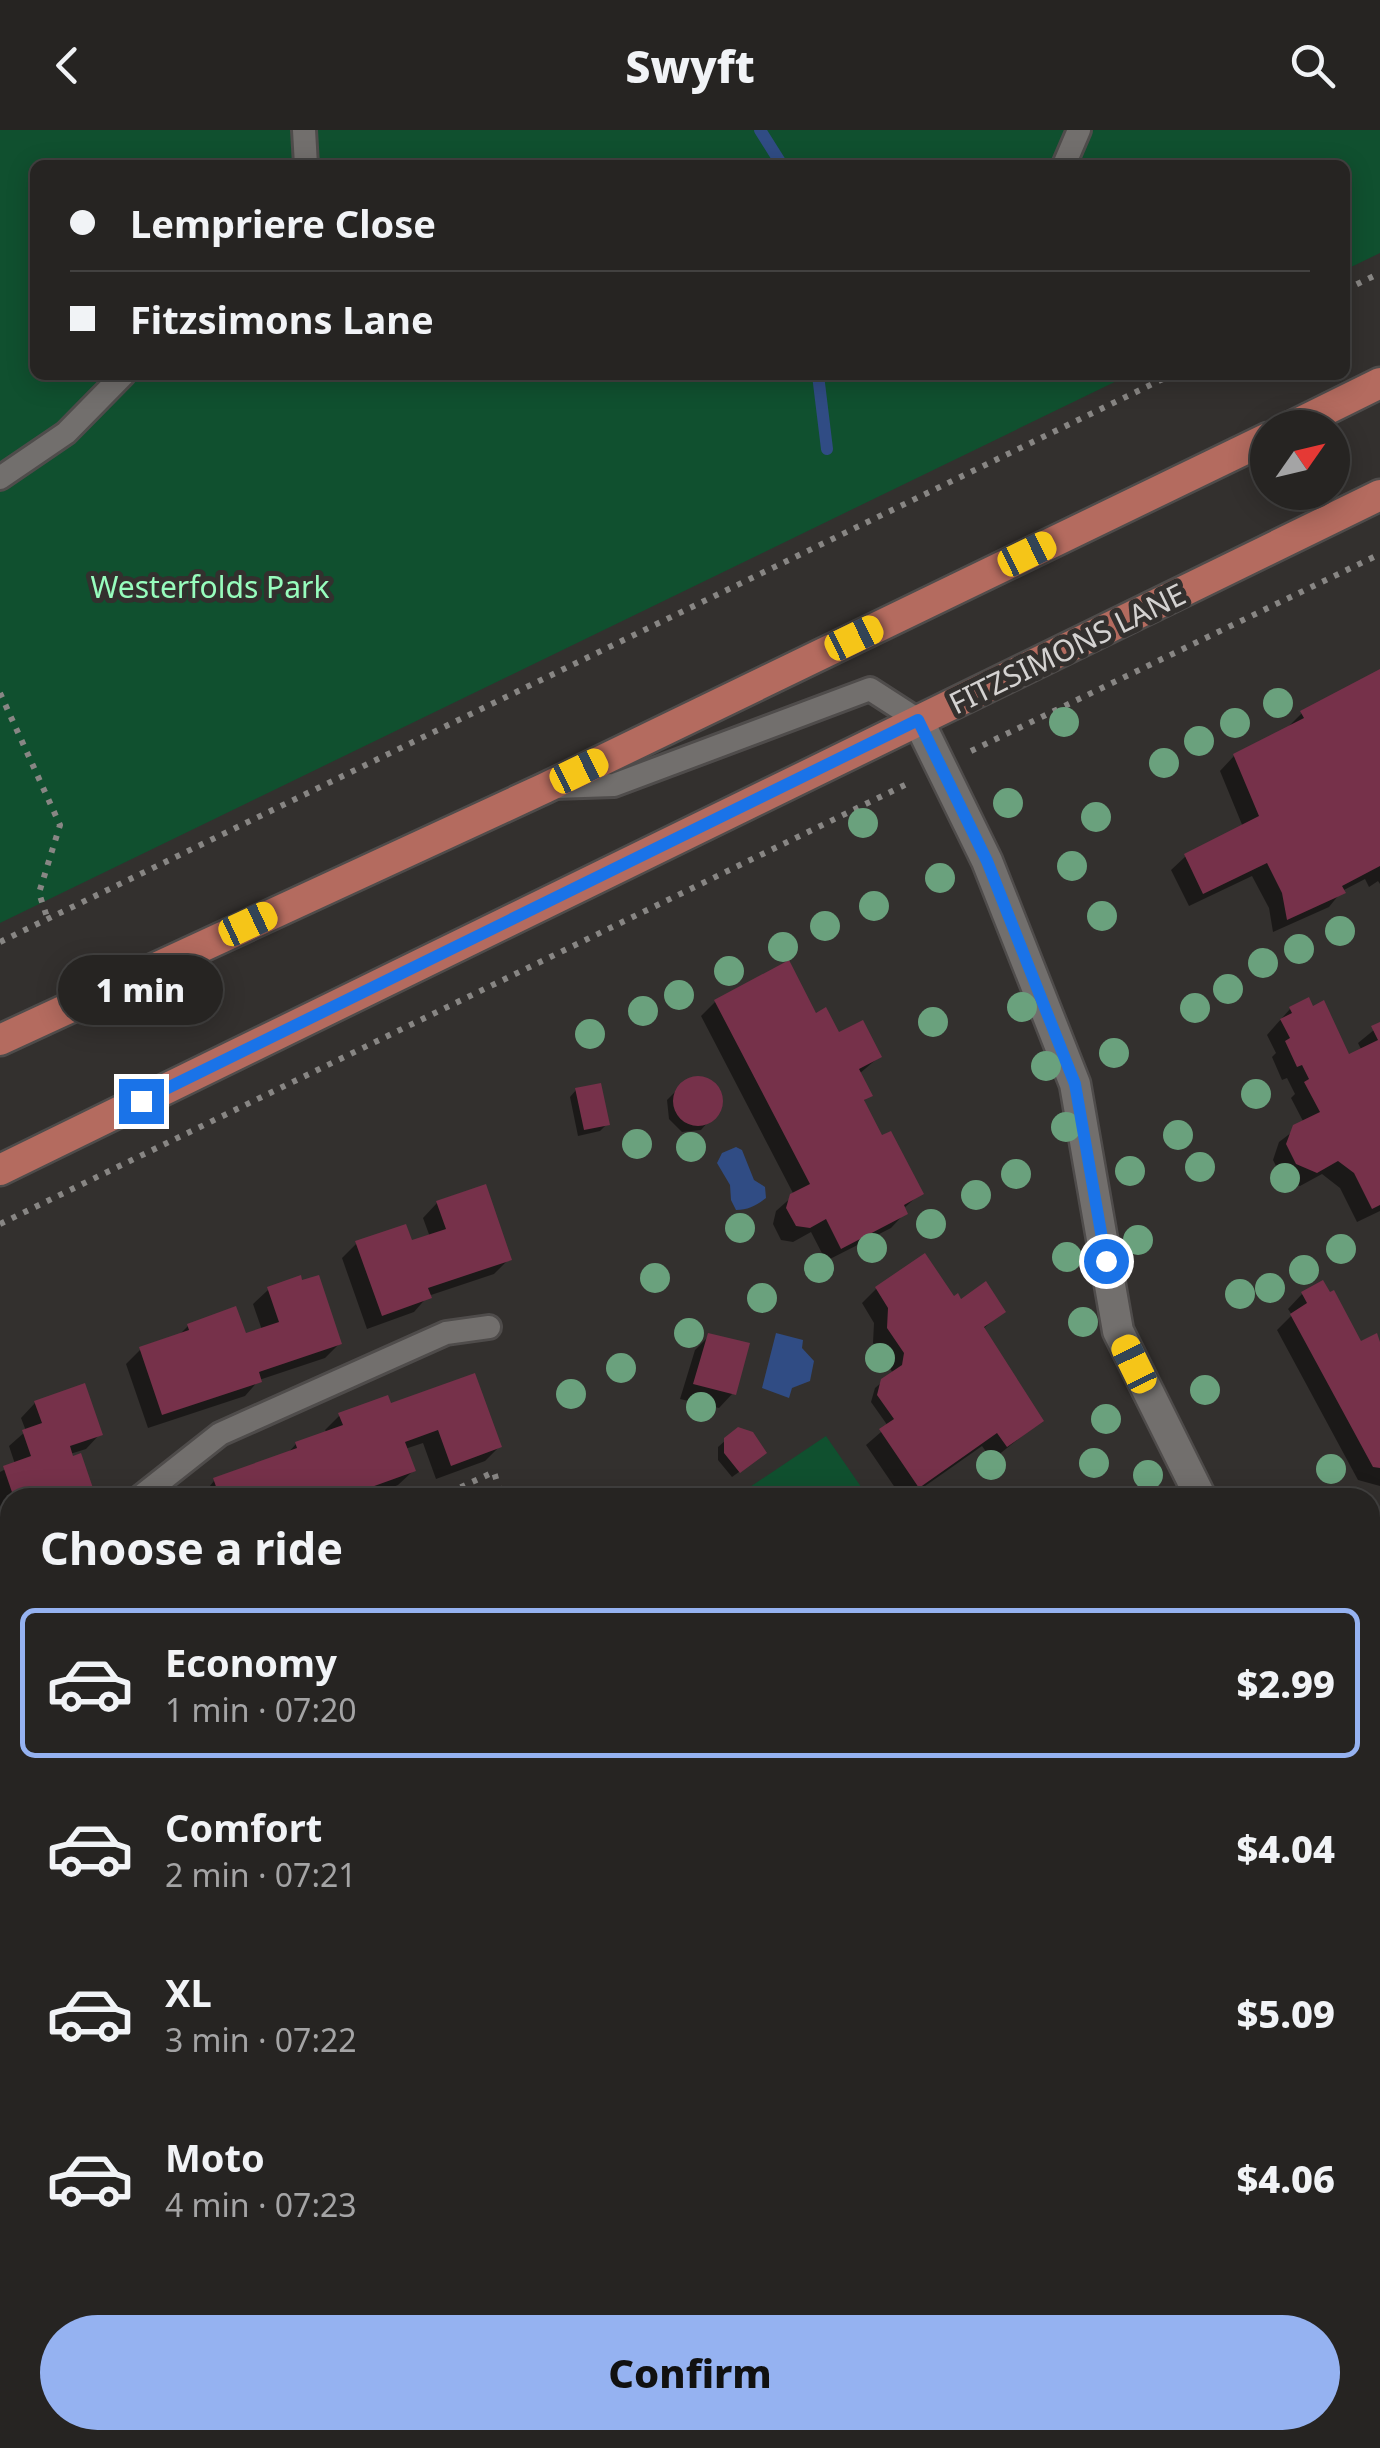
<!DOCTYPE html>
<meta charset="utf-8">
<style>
:root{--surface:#262422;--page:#2e2c2a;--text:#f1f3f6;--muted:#a4a4a5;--line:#424140;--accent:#95b2f1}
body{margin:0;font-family:"Noto Sans",sans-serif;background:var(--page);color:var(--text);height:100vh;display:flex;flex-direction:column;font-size:38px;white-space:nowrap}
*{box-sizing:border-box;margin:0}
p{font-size:32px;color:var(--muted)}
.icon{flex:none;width:55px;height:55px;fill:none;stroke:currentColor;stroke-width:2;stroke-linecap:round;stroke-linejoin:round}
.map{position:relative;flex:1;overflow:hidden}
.details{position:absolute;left:0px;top:1358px;width:1380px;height:962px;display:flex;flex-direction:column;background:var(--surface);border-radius:30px 30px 0 0;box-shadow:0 5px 25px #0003,0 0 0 2px var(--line)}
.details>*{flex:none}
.banner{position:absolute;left:30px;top:30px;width:1320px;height:220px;border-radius:15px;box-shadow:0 5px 25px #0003,0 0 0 2px var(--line);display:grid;align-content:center;height:220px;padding:0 40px;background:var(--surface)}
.needle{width:65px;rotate:56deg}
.controls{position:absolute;left:1250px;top:280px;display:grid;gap:20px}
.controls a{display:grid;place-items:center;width:100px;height:100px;border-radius:50%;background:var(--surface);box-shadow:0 5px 25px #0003,0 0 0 2px var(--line);font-size:50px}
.end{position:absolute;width:45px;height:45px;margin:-22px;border:12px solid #1a73e8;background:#fff;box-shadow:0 0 0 5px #fff}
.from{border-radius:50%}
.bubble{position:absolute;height:70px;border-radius:35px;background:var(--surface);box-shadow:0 5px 25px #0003,0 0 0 2px var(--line);font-size:32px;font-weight:800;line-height:70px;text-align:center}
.car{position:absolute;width:30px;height:60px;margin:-30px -15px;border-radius:12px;box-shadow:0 0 8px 2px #0007;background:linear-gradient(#f5c518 24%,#345 0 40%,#f5c518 0 76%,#345 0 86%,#f5c518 0)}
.banner b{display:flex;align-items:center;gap:35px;height:95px;font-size:38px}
.banner b+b{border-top:2px solid var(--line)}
.banner i{width:25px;height:25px;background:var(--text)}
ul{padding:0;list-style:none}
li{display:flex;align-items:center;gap:30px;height:150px;margin:0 20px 15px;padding:0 20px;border:5px solid transparent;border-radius:15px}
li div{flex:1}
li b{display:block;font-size:38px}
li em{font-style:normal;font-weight:800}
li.current{border-color:var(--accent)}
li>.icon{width:90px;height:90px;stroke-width:1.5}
h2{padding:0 40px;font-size:45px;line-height:120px}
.cta{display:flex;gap:20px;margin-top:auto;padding:20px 40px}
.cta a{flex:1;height:115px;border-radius:60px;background:var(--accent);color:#111;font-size:40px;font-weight:800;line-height:115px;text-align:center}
header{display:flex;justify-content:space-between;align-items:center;height:130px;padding:0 40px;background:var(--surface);font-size:45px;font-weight:800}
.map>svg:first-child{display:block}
</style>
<header><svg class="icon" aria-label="back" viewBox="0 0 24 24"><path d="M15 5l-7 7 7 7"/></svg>Swyft<svg class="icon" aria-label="search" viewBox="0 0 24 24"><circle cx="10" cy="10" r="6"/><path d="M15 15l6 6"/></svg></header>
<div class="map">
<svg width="1380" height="2318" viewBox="0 0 1380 2318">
<rect width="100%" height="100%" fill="#33302e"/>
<path fill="#10502f" d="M 0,0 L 1380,0 L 1380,123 L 1345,140 L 1345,35 L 35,35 L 35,245 L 1129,245 L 0,793 Z
M 826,1306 L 866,1364 L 861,1367 L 735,1367 Z"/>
<path fill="#304c84" d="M 736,1017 L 742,1020 L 754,1050 L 765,1057 L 766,1068 C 756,1076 748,1080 736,1080 L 731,1070 L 730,1055 L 717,1033 L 722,1023 Z
M 776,1203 L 803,1210 L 802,1218 L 814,1231 L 810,1251 L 792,1258 L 789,1268 L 762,1258 Z"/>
<path fill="#0007" d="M 1380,542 L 1380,754 L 1378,751 L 1369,757 L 1365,749 L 1342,761 L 1329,777 L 1273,802 L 1269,778 L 1252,746 L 1189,776 L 1171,740 L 1186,726 L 1243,697 L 1220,641 L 1234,626 L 1287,598 L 1302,583 Z
M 1307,871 L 1348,927 L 1362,921 L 1358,913 L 1380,895 L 1380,1081 L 1357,1092 L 1340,1058 L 1322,1044 L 1300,1056 L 1282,1048 L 1273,1030 L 1279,1012 L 1304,993 L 1291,968 L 1295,964 L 1287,948 L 1282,950 L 1272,927 L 1276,923 L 1267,905 L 1290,879 Z
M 715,872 L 815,886 L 838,905 L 879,927 L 859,944 L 869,965 L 862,973 L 881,1009 L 921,1063 L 903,1079 L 905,1083 L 891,1098 L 826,1131 L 811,1102 L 793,1112 L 781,1110 L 773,1094 L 776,1081 L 794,1065 L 701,886 Z
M 689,948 L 706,948 L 720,960 L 720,978 L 701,1000 L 682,1002 L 669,989 L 667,970 Z
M 576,960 L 607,994 L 600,1001 L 578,1006 L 570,967 Z
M 437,1073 L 509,1129 L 494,1144 L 428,1166 L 414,1182 L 367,1199 L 342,1128 L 357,1113 L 410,1113 L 430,1107 L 423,1088 Z
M 876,1159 L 953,1169 L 1003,1181 L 982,1200 L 1041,1291 L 992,1330 L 982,1316 L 908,1368 L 902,1368 L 866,1315 L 888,1296 L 871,1272 L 875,1258 L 893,1243 L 873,1213 L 874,1193 L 862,1173 Z
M 268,1160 L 340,1213 L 325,1228 L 259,1250 L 245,1266 L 148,1298 L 126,1234 L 140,1220 L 177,1207 L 188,1196 L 244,1206 L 262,1200 L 253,1174 Z
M 1302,1164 L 1360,1215 L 1380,1218 L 1380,1362 L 1380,1356 L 1358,1350 L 1277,1200 L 1292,1185 L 1288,1179 Z
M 709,1206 L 733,1263 L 719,1278 L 680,1269 L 695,1220 Z
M 35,1273 L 100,1304 L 86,1319 L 70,1324 L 91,1360 L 84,1368 L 10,1368 L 10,1397 L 6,1399 L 0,1383 L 0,1342 L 15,1334 L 9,1316 L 26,1301 L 21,1288 Z
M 390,1276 L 499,1317 L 485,1331 L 436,1349 L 423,1313 L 405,1319 L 413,1341 L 398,1355 L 367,1368 L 200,1368 L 214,1351 L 286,1325 L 296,1314 L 327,1303 L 325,1300 L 340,1285 Z
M 726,1310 L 757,1329 L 732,1347 L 718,1330 L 718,1317 Z
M 10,1712 L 10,2045 L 0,2023 L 0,1716 Z
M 1380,1775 L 1380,2043 L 1370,2043 L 1370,1785 Z
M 583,2310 L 609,2310 L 596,2318 L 588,2318 Z
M 630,2310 L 697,2310 L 702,2318 L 635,2318 Z
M 772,2310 L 835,2310 L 827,2318 L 775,2318 Z"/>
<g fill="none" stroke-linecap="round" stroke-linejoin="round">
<path stroke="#304c84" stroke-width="12" d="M 760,0 L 782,35
M 818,245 L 827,319"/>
</g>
<path fill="#76314a" d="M 1380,539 L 1380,736 L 1342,756 L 1346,763 L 1287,790 L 1282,763 L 1267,733 L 1203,764 L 1184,724 L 1259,686 L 1233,624 L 1304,588 L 1300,581 Z
M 789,830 L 816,883 L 826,877 L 839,902 L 863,890 L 882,927 L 859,939 L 873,966 L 864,970 L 882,1005 L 891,1001 L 924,1064 L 904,1075 L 908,1084 L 841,1119 L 826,1089 L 810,1098 L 796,1096 L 786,1078 L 790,1064 L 810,1054 L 714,870 Z
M 1309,867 L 1313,876 L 1324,870 L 1349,924 L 1378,910 L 1371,896 L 1380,892 L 1380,1075 L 1372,1079 L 1354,1043 L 1338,1031 L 1317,1043 L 1296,1034 L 1286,1014 L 1293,995 L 1320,982 L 1304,952 L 1309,949 L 1302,935 L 1297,937 L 1285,911 L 1290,908 L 1280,889 L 1292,883 L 1289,877 Z
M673 971a25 25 0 1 1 50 0a25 25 0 1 1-50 0Z
M 601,953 L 610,995 L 584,1000 L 575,958 Z
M 486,1054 L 512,1130 L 428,1158 L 432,1168 L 382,1186 L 355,1111 L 406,1094 L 412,1110 L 446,1099 L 436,1071 Z
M 925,1123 L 954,1166 L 958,1163 L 961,1169 L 986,1151 L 1006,1182 L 984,1197 L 1044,1291 L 1007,1317 L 997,1303 L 919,1358 L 879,1299 L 894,1289 L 877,1265 L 881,1249 L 902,1235 L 904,1223 L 887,1198 L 888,1178 L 875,1157 Z
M 301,1145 L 302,1150 L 319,1145 L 342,1214 L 259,1242 L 262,1252 L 162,1285 L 139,1217 L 189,1200 L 187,1194 L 236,1176 L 246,1203 L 279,1192 L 267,1157 Z
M 1323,1150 L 1330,1162 L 1334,1160 L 1361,1211 L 1377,1203 L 1380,1212 L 1380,1338 L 1373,1337 L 1290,1184 L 1307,1173 L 1301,1162 Z
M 708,1203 L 750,1213 L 736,1265 L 693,1254 Z
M 475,1243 L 502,1317 L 451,1336 L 438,1300 L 405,1312 L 416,1341 L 366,1359 L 370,1368 L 316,1368 L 312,1357 L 283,1368 L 220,1368 L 213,1348 L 297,1318 L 295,1312 L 343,1295 L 338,1283 L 388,1265 L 391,1273 Z
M 85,1253 L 103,1305 L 70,1316 L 73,1326 L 81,1323 L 94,1361 L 74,1368 L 14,1368 L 3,1336 L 31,1326 L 22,1300 L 42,1293 L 34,1271 Z
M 738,1297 L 753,1302 L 767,1323 L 740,1343 L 724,1323 L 724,1308 Z
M 10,1709 L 10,1902 L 0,1880 L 0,1714 Z
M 1370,1904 L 1380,1904 L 1380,2029 L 1370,2028 Z
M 10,1905 L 10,1957 L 0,1936 L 0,1910 Z
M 0,2144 L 10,2153 L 10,2177 L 0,2189 Z
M 3,2249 L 10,2254 L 10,2310 L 52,2310 L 46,2318 L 0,2318 L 0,2254 Z
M 275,2310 L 351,2310 L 363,2318 L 270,2318 Z
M 653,2310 L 700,2310 L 705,2318 L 657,2318 Z
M 792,2310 L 828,2310 L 808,2318 L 795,2318 Z
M 1022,2310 L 1130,2310 L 1133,2315 L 1129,2318 L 1012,2318 Z"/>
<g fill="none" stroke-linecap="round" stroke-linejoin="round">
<defs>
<path id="lane" d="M 304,0 L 306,35
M 1064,35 L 1079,0
M 0,348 L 66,303 L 123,245
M 553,657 L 614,655 L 870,559 L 918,590
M 139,1368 L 220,1304 L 446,1203 L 489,1197
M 0,1432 L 10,1429
M 0,1534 L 10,1542
M 0,1613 L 10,1608
M 0,2003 L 10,2026
M 743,2310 L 747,2318
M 170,2318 L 174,2310"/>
<path id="street" d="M 918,590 L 987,731 L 1075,954 L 1118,1201 L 1201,1368
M 1370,1495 L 1380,1498"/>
<path id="primary" d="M 1289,298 L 1380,253
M 0,910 L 545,658 L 1268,308
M 0,1040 L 1380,365"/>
</defs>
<use href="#lane" stroke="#4f4c4b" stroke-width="28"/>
<use href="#street" stroke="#4f4c4b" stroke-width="35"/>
<use href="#primary" stroke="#4f4c4b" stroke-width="35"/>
<path stroke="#888684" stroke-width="6" stroke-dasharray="5 8" stroke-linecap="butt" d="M 1345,160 L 1380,143
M 0,563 L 60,695 L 39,763 L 48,790
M 971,621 L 1380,424
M 0,812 L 1171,245
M 0,1094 L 911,652
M 437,1368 L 494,1342 L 502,1368
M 0,2205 L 10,2199
M 552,2310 L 561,2318
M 424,2318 L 428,2310"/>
<use href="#lane" stroke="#726f6d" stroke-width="22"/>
<use href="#street" stroke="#726f6d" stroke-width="30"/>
<use href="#primary" stroke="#b46b5f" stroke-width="30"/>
</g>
<g fill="#6aa17d">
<circle cx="1278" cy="573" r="15"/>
<circle cx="1064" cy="592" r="15"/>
<circle cx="1235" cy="593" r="15"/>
<circle cx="1199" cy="611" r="15"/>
<circle cx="1164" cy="633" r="15"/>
<circle cx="1008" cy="673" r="15"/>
<circle cx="1096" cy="687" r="15"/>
<circle cx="863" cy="693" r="15"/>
<circle cx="1072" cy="736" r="15"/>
<circle cx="940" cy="748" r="15"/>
<circle cx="874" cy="776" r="15"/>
<circle cx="1102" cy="786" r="15"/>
<circle cx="825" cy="796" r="15"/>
<circle cx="1340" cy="801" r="15"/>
<circle cx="783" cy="817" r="15"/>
<circle cx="1299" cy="819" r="15"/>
<circle cx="1263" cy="833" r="15"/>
<circle cx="729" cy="841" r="15"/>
<circle cx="1228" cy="859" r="15"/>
<circle cx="679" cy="865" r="15"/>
<circle cx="1022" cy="877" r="15"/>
<circle cx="1195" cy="878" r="15"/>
<circle cx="643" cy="881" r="15"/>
<circle cx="933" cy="892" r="15"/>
<circle cx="590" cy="904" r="15"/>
<circle cx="1114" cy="923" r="15"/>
<circle cx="1046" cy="936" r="15"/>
<circle cx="1256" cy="964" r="15"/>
<circle cx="1066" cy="997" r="15"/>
<circle cx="1178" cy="1005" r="15"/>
<circle cx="637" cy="1014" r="15"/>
<circle cx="691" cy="1017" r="15"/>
<circle cx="1200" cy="1037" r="15"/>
<circle cx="1130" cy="1041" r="15"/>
<circle cx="1016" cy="1044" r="15"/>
<circle cx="1285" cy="1048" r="15"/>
<circle cx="976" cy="1065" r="15"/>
<circle cx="931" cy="1094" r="15"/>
<circle cx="740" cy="1098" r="15"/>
<circle cx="1138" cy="1110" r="15"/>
<circle cx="872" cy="1118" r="15"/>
<circle cx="1341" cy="1119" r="15"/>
<circle cx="1067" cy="1127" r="15"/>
<circle cx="819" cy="1138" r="15"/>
<circle cx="1304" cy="1140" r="15"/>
<circle cx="655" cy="1148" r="15"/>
<circle cx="1270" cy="1158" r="15"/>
<circle cx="1240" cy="1164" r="15"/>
<circle cx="762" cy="1168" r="15"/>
<circle cx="1083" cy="1192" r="15"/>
<circle cx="689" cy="1203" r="15"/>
<circle cx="880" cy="1228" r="15"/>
<circle cx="621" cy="1238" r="15"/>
<circle cx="1205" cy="1260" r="15"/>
<circle cx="571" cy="1264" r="15"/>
<circle cx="701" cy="1277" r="15"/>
<circle cx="1106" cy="1289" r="15"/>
<circle cx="1094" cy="1333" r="15"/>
<circle cx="991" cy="1335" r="15"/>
<circle cx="1331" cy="1339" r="15"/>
<circle cx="1148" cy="1345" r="15"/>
</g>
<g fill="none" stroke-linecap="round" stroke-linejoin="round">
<path stroke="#1a73e8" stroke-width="12" d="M 141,971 L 918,590 L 987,731 L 1075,954 L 1106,1131"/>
</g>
<g text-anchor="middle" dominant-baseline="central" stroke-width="10" stroke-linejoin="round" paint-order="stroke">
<g font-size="30" fill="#97fdbd" stroke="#33302e">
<text x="210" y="456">Westerfolds Park</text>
</g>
<g font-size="30" fill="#d4d2d1" stroke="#33302e">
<text transform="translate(1067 518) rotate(-26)">FITZSIMONS LANE</text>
</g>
</g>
</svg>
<div class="controls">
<a><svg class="needle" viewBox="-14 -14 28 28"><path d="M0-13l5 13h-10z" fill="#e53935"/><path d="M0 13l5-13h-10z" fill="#a4a4a5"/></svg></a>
</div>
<i class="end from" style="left:1106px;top:1131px"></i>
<i class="end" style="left:141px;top:971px"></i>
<div class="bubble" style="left:58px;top:825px;width:165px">1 min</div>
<i class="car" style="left:1027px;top:424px;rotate:64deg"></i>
<i class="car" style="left:854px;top:508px;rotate:64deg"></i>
<i class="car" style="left:579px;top:641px;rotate:64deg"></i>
<i class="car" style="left:248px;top:794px;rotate:65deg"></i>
<i class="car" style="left:1134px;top:1234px;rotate:334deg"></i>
<div class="banner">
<b><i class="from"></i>Lempriere Close</b>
<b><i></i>Fitzsimons Lane</b>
</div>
<section class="details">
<h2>Choose a ride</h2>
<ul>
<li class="current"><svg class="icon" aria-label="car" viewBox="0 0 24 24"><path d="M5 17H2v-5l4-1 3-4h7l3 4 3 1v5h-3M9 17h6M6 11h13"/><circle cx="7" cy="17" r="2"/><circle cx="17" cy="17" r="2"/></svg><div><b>Economy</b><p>1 min · 07:20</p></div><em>$2.99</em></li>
<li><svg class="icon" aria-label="car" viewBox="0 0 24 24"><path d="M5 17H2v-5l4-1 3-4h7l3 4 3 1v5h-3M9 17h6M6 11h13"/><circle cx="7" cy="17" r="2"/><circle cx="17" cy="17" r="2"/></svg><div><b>Comfort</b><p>2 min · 07:21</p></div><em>$4.04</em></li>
<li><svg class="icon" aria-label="car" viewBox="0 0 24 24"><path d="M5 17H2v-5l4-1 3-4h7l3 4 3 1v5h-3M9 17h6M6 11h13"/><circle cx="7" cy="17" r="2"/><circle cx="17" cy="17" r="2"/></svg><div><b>XL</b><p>3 min · 07:22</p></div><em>$5.09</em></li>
<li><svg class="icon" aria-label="car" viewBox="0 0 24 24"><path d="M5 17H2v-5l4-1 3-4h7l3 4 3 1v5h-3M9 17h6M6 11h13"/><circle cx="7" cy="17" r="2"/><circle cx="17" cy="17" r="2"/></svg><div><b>Moto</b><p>4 min · 07:23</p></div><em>$4.06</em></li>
</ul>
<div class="cta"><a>Confirm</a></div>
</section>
</div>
